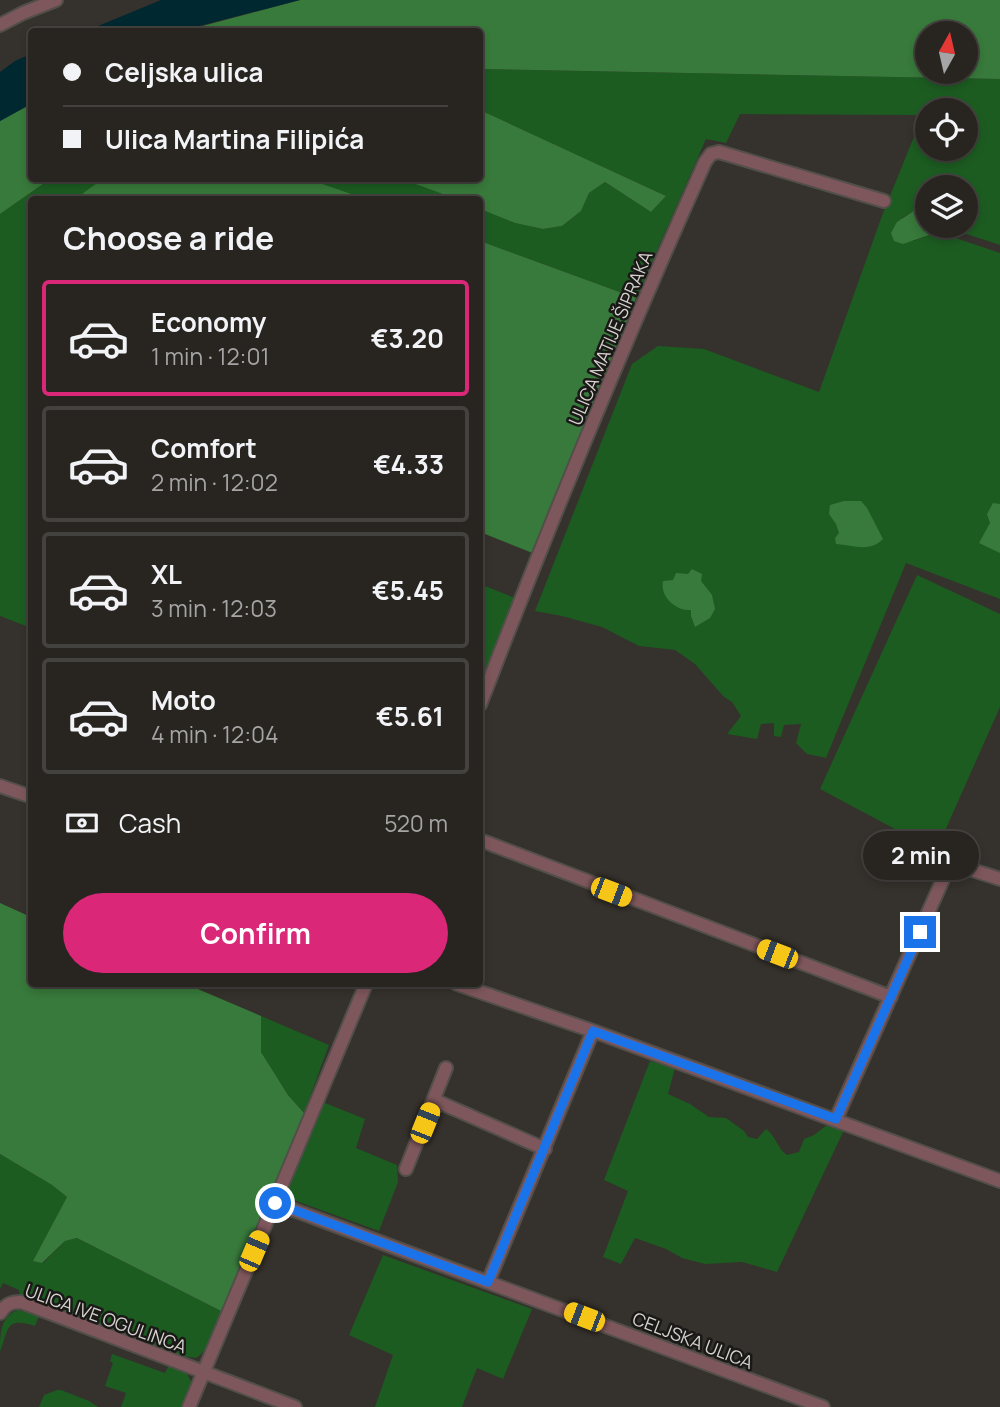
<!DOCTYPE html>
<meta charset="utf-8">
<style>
:root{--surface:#282521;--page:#302d2a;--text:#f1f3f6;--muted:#a5a5a5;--line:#44423f;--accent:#db2777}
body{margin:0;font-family:Manrope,sans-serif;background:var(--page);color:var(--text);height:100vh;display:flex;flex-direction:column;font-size:26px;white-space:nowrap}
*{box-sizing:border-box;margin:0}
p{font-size:23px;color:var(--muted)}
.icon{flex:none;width:38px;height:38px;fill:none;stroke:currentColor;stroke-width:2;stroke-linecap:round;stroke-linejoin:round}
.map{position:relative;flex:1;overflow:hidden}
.details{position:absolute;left:28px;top:196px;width:455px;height:791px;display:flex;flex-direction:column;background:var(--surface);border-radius:7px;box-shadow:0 4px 10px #0003,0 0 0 2px var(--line)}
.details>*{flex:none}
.top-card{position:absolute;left:28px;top:28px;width:455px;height:154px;border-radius:7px;box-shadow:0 4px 10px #0003,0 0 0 2px var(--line);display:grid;align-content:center;height:154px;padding:0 35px;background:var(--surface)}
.needle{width:46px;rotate:8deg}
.fabs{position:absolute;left:915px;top:21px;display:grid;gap:14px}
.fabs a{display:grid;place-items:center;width:63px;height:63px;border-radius:50%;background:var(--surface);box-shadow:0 4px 10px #0003,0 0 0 2px var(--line);font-size:35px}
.end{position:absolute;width:32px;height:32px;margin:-16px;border:9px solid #1a73e8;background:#fff;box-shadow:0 0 0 4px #fff}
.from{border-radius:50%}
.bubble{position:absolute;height:49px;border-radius:24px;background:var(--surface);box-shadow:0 4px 10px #0003,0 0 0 2px var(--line);font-size:23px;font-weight:700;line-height:49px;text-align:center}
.car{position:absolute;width:21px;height:42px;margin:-21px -10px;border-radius:9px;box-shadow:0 0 5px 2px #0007;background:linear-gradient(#f5c518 24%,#345 0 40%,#f5c518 0 76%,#345 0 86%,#f5c518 0)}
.top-card b{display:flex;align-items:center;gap:24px;height:66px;font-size:26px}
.top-card b+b{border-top:2px solid var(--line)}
.top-card i{width:18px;height:18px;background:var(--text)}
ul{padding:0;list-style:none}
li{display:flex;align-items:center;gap:21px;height:116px;margin:0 14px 10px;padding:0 21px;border:4px solid var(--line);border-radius:7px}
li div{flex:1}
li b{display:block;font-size:26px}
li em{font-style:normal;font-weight:700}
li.selected{border-color:var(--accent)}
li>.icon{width:63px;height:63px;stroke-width:1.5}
h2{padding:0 35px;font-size:32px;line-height:84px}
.pay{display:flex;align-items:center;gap:18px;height:77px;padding:0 35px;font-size:26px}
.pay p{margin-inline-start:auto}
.action{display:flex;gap:14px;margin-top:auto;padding:14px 35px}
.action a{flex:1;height:80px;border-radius:42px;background:var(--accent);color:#fff;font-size:28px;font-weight:700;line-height:80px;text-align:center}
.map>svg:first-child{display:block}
</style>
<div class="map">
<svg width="1000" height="1407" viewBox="0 0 1000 1407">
<rect width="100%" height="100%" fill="#35312c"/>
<path fill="#1c5c21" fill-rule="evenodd" d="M 480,69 L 1000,79 L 1000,245 L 942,226 L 966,226 L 966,187 L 928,187 L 927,204 L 922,203 L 912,212 L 902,218 L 913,241 L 938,232 L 1000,253 L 1000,599 L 906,563 L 826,758 L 807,754 L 796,743 L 801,724 L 784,725 L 781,737 L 774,736 L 774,723 L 761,724 L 757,739 L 727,734 L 741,716 L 732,702 L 724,697 L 695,664 L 675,650 L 639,646 L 602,627 L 562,616 L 535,611 L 632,364 L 658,346 L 704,349 L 819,392 L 883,213 L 920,122 L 916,115 L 740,114 L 726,143 L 706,139 L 636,298 L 480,241 L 480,209 L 515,223 L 543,229 L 562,226 L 581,211 L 589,193 L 605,182 L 651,212 L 666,196 L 480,110 ZM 928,110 L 966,110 L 966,149 L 928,149 Z
M 50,179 L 104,179 L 75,199 L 32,200 L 31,628 L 0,616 L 0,214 Z
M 308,179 L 402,179 L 456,199 L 366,199 Z
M 917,575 L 1000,614 L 1000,707 L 936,851 L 820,789 Z
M 480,584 L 515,598 L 480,695 Z
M 261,1016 L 329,1045 L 304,1113 L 288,1095 L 261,1052 Z
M 650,1061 L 675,1068 L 668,1094 L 690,1104 L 709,1117 L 726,1118 L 744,1131 L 748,1137 L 757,1139 L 766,1129 C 776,1136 777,1148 787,1155 L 799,1152 L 804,1139 L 814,1135 L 827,1125 L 844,1130 L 777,1272 L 742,1262 L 705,1264 L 682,1258 L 666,1249 L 635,1238 L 621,1264 L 603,1257 L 628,1191 L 604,1180 Z
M 320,1101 L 365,1119 L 356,1148 L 397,1165 L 398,1182 L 379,1231 L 285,1197 L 283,1191 Z
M 0,1154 L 52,1185 L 67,1197 L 34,1261 L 43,1263 L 65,1241 L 77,1238 L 223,1312 C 216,1328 211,1349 196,1358 L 176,1355 L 20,1295 L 19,1290 L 3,1283 L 0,1289 Z
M 383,1255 L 532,1309 L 503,1379 L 477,1368 L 462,1407 L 375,1407 L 393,1355 L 349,1335 Z
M 18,1310 L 39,1316 L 35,1326 C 6,1317 9,1327 0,1352 C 0,1335 0,1316 18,1310 Z
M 112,1354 L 165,1373 L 169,1365 L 186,1371 L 192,1384 L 184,1407 L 121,1407 L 126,1393 L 105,1386 L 113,1363 L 110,1361 Z
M 57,1390 L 61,1390 L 89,1401 L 98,1407 L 39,1407 L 44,1395 Z"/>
<path fill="#387a3b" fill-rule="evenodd" d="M 300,0 L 1000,0 L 1000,79 L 480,69 L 480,32 L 180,32 ZM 928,33 L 966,33 L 966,72 L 928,72 Z
M 31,104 L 32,178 L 50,179 L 0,214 L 0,121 Z
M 480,110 L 666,196 L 651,212 L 605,182 L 589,193 L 581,211 L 562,226 L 543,229 L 515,223 L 480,209 L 480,200 L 456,199 L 402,179 L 480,178 Z
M 104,178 L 308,179 L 366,199 L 75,199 Z
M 922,203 L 927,204 L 928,226 L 936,226 L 938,232 L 903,244 L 894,241 L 891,233 L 897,222 L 912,212 Z
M 480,241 L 636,298 L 535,554 L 480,532 Z
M 844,501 L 861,501 L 867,508 L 883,539 C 869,553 853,545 836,544 L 835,538 L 839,533 L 836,524 L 829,514 L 830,505 Z
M 993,503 L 1000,504 L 1000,553 L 979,543 L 990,523 L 987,514 Z
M 692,569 L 702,574 L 701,581 L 712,595 L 715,609 L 710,618 L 695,627 L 691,616 L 691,610 C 676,611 660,597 663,581 L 673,580 L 676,573 L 688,574 Z
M 0,903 L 31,917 L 32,984 L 186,984 L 261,1016 L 261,1052 L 288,1095 L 304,1113 L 223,1312 L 77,1238 L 65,1241 L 42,1263 L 33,1261 L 67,1197 L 52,1185 L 0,1154 Z"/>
<path fill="#002831" d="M 161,0 L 300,0 L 180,31 L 86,31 Z
M 31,54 L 31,104 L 0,121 L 0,72 L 15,61 Z"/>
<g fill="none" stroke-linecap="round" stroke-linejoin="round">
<defs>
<path id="street" d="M 0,25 L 23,13 L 56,0
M 480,705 C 550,522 625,341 705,162 L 711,154 L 719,152 L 884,201
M 0,786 L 32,797
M 480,840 L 891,997
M 457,984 L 593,1031 L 1000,1181
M 434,1100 L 545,1149
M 836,1119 L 944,877 L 954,867 L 960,866 L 1000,879
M 406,1169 L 446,1068
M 275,1203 L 823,1407
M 488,1282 L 593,1031
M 0,1313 C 6,1304 11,1302 21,1302 L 295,1407
M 189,1407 L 366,984"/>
</defs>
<use href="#street" stroke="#524e49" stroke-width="16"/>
<use href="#street" stroke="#7e575c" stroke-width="12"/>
</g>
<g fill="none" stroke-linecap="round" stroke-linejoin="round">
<path stroke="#1a73e8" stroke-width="9" d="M 275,1203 L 488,1282 L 593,1031 L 836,1119 L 920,932"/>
</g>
<g text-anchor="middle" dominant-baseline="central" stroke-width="5" stroke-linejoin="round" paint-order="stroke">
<g font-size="18" fill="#d5d3cf" stroke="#1b1917">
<text transform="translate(610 338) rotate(-67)">ULICA MATIJE ŠIPRAKA</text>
<text transform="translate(106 1318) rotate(20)">ULICA IVE OGULINCA</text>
<text transform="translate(693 1340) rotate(21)">CELJSKA ULICA</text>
</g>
</g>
</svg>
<div class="fabs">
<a><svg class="needle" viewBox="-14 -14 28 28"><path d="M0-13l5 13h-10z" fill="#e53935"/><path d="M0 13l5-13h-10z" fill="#a5a5a5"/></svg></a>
<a><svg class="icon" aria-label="locate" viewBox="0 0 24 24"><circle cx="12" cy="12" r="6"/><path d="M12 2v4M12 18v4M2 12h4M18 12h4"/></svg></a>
<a><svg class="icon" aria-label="layers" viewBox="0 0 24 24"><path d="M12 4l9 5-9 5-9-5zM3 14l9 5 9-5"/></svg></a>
</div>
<i class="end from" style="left:275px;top:1203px"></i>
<i class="end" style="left:920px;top:932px"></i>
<div class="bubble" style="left:863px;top:831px;width:116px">2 min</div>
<i class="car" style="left:611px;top:892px;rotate:111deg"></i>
<i class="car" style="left:777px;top:954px;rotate:291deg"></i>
<i class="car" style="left:425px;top:1123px;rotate:22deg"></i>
<i class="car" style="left:254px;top:1251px;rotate:23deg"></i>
<i class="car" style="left:584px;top:1317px;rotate:291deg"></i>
<div class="top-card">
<b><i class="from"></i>Celjska ulica</b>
<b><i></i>Ulica Martina Filipića</b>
</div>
<section class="details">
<h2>Choose a ride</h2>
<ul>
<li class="selected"><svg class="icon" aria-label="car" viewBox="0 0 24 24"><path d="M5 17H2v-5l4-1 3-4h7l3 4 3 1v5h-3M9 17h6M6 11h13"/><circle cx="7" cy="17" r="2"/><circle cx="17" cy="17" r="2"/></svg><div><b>Economy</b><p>1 min · 12:01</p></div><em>€3.20</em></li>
<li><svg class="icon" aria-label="car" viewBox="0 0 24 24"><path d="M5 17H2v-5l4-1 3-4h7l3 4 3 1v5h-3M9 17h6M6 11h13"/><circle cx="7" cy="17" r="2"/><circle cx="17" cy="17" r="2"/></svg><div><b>Comfort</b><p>2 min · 12:02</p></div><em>€4.33</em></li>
<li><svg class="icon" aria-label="car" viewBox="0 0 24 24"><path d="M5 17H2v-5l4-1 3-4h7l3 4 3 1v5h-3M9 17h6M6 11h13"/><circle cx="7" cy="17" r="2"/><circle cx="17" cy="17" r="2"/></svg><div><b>XL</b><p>3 min · 12:03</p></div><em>€5.45</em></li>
<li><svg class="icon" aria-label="car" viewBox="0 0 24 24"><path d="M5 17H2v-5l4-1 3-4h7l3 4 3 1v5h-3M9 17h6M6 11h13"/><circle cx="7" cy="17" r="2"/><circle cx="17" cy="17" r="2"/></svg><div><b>Moto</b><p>4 min · 12:04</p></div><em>€5.61</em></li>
</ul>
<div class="pay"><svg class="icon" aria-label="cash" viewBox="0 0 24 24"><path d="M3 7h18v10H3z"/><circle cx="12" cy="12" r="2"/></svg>Cash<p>520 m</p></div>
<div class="action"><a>Confirm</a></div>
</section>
</div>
